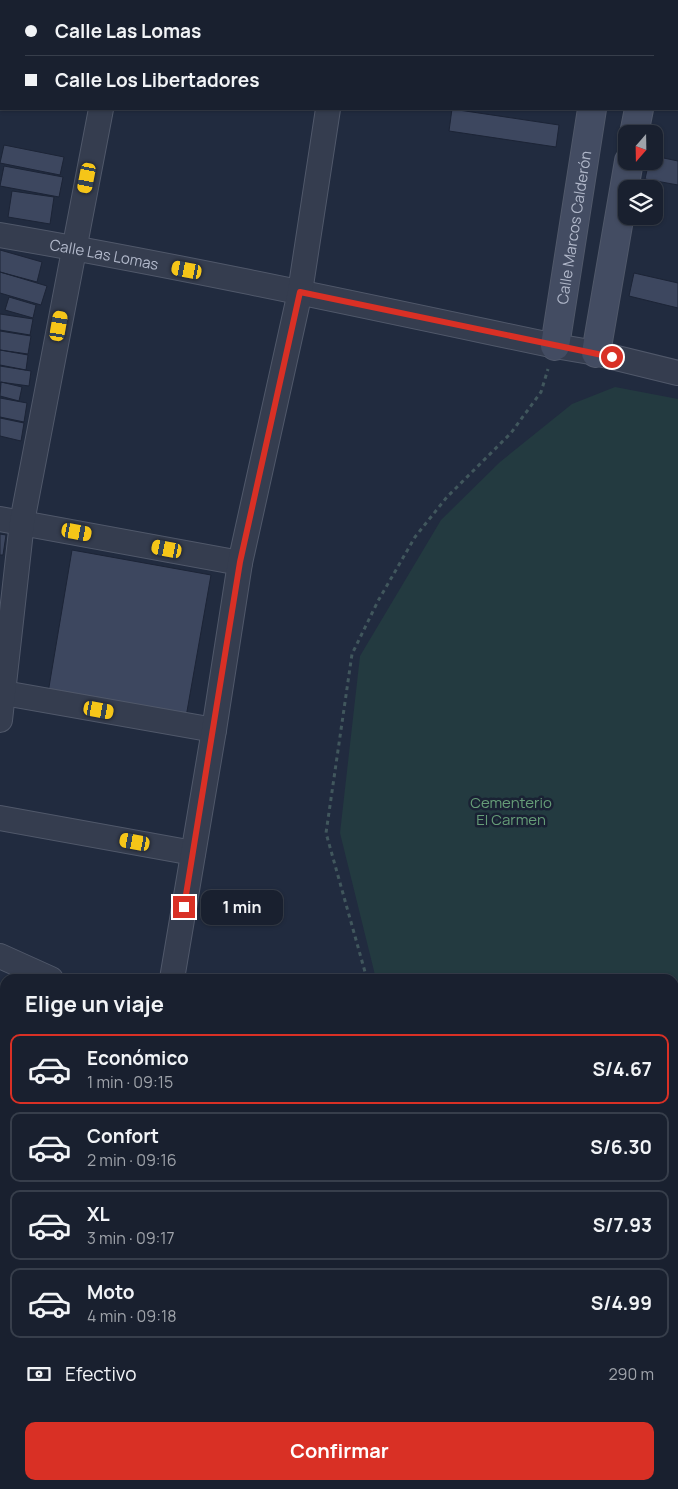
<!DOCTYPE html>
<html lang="es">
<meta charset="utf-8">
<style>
:root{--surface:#19202f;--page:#222837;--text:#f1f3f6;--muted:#9fa3aa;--line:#373e4b;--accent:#d93025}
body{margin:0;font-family:Manrope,sans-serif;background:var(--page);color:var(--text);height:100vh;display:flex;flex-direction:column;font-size:19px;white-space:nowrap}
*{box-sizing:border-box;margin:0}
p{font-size:16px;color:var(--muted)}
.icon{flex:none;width:28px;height:28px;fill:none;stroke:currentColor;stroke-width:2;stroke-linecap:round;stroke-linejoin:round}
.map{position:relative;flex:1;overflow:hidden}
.panel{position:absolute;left:0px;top:974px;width:679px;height:516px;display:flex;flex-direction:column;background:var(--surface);border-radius:15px 15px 0 0;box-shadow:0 1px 4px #0004,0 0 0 1px var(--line)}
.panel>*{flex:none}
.banner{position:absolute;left:0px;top:0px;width:679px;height:110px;box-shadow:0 1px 4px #0004,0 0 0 1px var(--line);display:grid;align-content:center;height:110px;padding:0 25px;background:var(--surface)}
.needle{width:32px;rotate:200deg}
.tools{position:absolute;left:618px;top:125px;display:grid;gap:10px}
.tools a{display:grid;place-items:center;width:45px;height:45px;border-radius:10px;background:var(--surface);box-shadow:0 1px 4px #0004,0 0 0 1px var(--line);font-size:25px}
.end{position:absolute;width:22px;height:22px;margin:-11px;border:6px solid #d93025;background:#fff;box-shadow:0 0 0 2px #fff}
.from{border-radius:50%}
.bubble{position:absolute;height:35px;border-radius:10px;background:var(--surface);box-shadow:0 1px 4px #0004,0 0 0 1px var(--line);font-size:16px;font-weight:700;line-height:35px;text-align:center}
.car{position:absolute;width:15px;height:30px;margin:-15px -8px;border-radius:6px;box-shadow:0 0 4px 1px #0007;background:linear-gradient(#f5c518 24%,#345 0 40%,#f5c518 0 76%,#345 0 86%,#f5c518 0)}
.banner b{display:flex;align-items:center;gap:18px;height:48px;font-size:19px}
.banner b+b{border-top:1px solid var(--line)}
.banner i{width:12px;height:12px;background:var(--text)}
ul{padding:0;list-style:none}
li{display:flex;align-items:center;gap:15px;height:70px;margin:0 10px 8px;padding:0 15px;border:2px solid var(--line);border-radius:10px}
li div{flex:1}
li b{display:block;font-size:19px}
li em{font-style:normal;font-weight:700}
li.selected{border-color:var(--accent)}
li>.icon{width:45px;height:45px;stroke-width:1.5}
h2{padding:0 25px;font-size:22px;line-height:60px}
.pay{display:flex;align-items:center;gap:12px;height:55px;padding:0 25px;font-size:19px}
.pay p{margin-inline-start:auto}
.primary-button{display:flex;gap:10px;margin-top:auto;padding:10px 25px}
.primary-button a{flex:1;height:58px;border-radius:10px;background:var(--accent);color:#fff;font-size:20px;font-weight:700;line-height:58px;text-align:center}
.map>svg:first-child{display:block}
</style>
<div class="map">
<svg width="678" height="1489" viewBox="0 0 678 1489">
<rect width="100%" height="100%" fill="#212b3f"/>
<path fill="#233a40" d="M 615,387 L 678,399 L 678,1016 L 674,1017 L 674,979 L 376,979 L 340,833 L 360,656 L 441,520 L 500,462 L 572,404 Z"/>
<path fill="#3d475f" stroke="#1c2436" d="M 132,0 L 174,0 L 132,1 Z
M 452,109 L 559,125 L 556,147 L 449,131 Z
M 4,145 L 64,157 L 60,175 L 0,163 Z
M 654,156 L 678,161 L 678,185 L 645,179 L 649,161 L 654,161 Z
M 4,166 L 63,177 L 59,197 L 0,186 Z
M 12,191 L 54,197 L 50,224 L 8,217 Z
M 0,250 L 42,262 L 37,282 L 0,272 Z
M 0,272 L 47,286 L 41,305 L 0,293 Z
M 634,273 L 678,283 L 678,308 L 629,296 Z
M 9,297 L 36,305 L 33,318 L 5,310 Z
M 0,314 L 33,319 L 30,335 L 0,330 Z
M 0,331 L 31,336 L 28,354 L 0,350 Z
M 0,350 L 28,355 L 26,370 L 0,365 Z
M 0,366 L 31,371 L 29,386 L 0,382 Z
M 1,382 L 22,387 L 19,401 L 0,396 Z
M 0,398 L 27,403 L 24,422 L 0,417 Z
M 0,418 L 24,423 L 21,441 L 0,436 Z
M 0,534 L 6,535 L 3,555 L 0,555 Z
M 72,550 L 211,575 L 186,717 L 48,693 Z"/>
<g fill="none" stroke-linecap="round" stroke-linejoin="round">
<defs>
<g id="street">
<path d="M 412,0 L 417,1"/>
<path d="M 122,1 L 122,0"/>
<path d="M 345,1 L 345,0"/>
<path d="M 678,57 L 678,58"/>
<path id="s1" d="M 0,235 C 186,267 370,307 555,346 L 596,353 L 678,373"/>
<path d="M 0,519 L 240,563"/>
<path d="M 4,693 L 214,730"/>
<path d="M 0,720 L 22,522 L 101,109"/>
<path d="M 0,818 L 193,853"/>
<path d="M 0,956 L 51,979"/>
<path d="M 172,979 L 214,730 L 240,563 L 300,292 L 328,109"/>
<path d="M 0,1016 L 5,1005"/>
<path d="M 674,1084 L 678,1072"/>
<path d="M 674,1241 L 678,1242"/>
<path d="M 0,1295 L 5,1298"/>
<path d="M 0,1479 L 5,1470"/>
<path d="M 358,1485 L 366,1489"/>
<path d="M 520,1489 L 522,1485"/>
</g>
<g id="secondary">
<path d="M 609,1 L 609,0"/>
<path d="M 655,1 L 655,0"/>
<path d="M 634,134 L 639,109"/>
<path id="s2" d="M 555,346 L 592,109"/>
<path d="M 596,353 L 629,161"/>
<path d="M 190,1489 L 192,1485"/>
<path d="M 261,1489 L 263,1485"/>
</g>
</defs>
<use href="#street" stroke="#50586a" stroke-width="26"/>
<use href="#secondary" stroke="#50586a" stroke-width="30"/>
<path stroke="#41575d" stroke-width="3" stroke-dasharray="4 4" stroke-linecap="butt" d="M 367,979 L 326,833 L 352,654 L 378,601 L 415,537 L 447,497 L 511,433 L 541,392 L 548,369"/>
<use href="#street" stroke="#353d4f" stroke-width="24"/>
<use href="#secondary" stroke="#434c62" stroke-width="28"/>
</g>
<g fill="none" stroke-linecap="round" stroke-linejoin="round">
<path stroke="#d93025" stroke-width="6" d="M 184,907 L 240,562 L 300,292 L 612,357"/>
</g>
<g text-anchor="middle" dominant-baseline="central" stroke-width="5" stroke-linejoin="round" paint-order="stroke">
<g font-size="15" fill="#b1b8ca" stroke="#1a2234">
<text stroke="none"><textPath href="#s2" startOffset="120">Calle Marcos Calderón</textPath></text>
<text stroke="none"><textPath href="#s1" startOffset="106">Calle Las Lomas</textPath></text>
</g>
<g font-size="15" fill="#669d78" stroke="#1a2234">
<text x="511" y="802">Cementerio<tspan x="511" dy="17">El Carmen</tspan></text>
</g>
</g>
</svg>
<div class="tools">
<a><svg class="needle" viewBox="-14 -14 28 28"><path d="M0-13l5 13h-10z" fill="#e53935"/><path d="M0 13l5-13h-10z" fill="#9fa3aa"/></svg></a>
<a><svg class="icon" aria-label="layers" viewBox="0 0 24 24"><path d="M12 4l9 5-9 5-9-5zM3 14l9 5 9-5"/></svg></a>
</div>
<i class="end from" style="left:612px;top:357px"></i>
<i class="end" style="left:184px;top:907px"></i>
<div class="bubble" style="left:201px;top:890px;width:82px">1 min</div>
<i class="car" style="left:87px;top:178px;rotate:191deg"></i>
<i class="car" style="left:187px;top:270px;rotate:281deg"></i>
<i class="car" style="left:59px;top:326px;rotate:10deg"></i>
<i class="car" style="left:77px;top:532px;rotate:100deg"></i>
<i class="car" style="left:167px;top:549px;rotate:281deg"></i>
<i class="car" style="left:99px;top:710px;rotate:100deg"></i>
<i class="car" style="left:135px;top:842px;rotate:280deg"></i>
<div class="banner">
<b><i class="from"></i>Calle Las Lomas</b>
<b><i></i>Calle Los Libertadores</b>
</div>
<section class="panel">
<h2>Elige un viaje</h2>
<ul>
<li class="selected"><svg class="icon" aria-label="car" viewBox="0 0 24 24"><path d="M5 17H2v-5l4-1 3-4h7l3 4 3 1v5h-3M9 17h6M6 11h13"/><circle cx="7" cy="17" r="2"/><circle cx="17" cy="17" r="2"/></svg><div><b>Económico</b><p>1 min · 09:15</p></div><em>S/4.67</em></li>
<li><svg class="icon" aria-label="car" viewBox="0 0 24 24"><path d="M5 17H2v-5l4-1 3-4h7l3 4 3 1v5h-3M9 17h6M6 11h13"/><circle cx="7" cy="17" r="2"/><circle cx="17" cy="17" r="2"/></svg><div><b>Confort</b><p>2 min · 09:16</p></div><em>S/6.30</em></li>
<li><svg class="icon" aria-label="car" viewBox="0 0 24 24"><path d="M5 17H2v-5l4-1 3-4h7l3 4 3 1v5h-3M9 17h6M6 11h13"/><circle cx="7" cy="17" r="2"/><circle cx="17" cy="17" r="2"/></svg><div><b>XL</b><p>3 min · 09:17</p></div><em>S/7.93</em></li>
<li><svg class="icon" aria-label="car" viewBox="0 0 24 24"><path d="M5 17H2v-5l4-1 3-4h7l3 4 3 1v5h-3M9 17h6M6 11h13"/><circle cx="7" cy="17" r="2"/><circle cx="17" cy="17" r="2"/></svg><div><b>Moto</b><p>4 min · 09:18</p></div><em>S/4.99</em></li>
</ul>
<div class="pay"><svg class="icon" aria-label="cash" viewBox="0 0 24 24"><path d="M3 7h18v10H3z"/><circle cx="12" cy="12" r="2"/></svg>Efectivo<p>290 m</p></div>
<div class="primary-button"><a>Confirmar</a></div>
</section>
</div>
